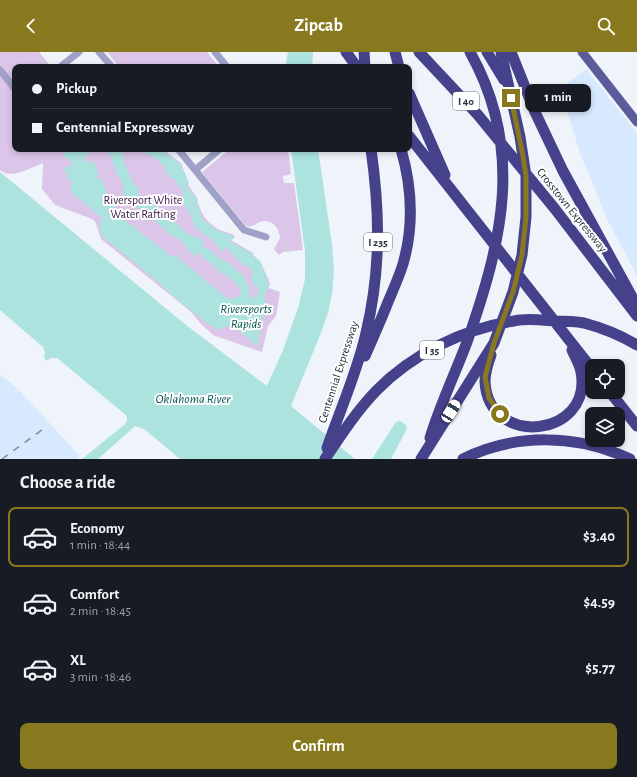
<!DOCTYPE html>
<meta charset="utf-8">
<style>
:root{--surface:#171b24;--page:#242831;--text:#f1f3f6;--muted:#9ea1a6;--line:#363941;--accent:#89791e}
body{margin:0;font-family:"Alegreya Sans",sans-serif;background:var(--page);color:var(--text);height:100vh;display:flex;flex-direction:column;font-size:15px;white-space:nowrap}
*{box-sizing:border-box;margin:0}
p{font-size:13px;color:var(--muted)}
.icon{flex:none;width:22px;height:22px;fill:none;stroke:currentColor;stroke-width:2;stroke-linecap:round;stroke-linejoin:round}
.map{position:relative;height:407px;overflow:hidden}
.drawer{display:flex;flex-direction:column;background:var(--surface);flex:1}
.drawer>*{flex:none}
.guide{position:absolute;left:12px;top:12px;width:400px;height:88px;border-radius:8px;box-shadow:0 2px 6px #0003;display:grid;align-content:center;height:88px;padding:0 20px;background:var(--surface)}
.controls{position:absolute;left:585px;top:307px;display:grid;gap:8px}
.controls a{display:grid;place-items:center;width:40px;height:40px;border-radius:8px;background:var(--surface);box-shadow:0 2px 6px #0003;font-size:20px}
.end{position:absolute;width:18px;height:18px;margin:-9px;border:5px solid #89791e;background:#fff;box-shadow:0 0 0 2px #fff}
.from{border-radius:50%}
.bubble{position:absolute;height:28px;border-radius:8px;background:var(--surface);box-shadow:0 2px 6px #0003;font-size:13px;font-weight:700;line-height:28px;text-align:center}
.car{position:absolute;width:12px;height:24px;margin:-12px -6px;border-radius:5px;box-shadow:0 0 3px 1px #0007;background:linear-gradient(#fff 24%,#345 0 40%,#fff 0 76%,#345 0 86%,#fff 0)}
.guide b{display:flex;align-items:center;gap:14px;height:38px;font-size:15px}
.guide b+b{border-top:1px solid var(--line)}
.guide i{width:10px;height:10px;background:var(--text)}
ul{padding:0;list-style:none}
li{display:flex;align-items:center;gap:12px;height:60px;margin:0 8px 6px;padding:0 12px;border:2px solid transparent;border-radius:8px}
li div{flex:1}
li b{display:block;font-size:15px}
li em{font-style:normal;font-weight:700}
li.on{border-color:var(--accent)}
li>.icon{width:36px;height:36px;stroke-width:1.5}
h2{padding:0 20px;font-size:18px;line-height:48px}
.action{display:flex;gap:8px;margin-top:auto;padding:8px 20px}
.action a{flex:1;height:46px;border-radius:8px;background:var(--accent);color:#fff;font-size:16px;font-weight:700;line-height:46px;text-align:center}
header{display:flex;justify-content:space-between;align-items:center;height:52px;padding:0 20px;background:var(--accent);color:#fff;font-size:18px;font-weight:700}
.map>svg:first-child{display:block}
</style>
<header><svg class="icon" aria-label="back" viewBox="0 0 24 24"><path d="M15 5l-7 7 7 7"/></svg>Zipcab<svg class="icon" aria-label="search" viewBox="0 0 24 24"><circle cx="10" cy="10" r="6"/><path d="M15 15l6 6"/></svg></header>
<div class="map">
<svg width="637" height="407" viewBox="0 0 637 407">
<rect width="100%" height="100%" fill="#eff4fa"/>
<path fill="#d7e9fe" d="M 586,17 L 637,81 L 637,224 L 608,169 L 581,104 L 560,37 Z
M 0,322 L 19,338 L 80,404 L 77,407 L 0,407 Z"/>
<path fill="#dbc5e9" d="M 0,0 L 39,0 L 51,15 L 15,15 L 15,97 L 162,97 L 181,111 L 189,132 L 187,131 L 197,146 L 198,148 L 197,149 C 202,162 205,169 218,177 C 223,180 230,180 235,184 L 231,188 L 253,201 L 253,203 L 260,209 L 270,231 L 269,236 L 280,240 L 276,264 L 268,274 L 262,300 L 213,283 L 201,272 L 190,259 L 101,187 L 95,169 L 92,167 L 55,153 L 42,137 L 43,111 C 30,116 11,128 0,118 Z
M 107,0 L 207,0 L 219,15 L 119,15 Z
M 230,97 L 288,97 L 291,122 L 283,124 L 284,131 L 294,131 L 303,198 L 283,200 L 279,203 L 274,197 L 280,186 C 279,177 274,168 263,169 C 256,170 252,178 245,173 L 202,120 Z"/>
<path fill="#ace3df" d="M 288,0 L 313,0 L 312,15 L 285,15 Z
M 65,97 L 91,97 L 84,107 L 85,110 L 93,109 L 99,122 L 96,125 L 102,128 L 109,147 L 112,147 L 118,163 L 171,204 L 176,204 L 228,247 L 241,244 C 241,232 231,227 223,221 L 222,222 C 216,216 210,211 204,206 C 201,204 200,201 197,199 L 197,201 L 194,204 C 187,198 181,184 171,184 C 167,179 162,176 158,172 C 156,170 155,167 152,164 L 149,170 L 139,157 L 131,151 L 127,142 L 125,145 L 123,140 L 124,137 L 119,123 L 117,124 C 115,115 112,108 109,100 L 109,97 L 119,97 L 125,107 L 123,108 L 134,133 L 137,134 L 139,139 L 136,138 C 142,152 150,148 160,156 L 158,159 L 155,159 C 161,164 174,170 181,174 L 180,176 L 190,183 L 202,187 L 205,190 L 200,194 L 207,196 L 222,208 L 230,211 L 229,212 L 244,224 L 250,237 L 248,247 L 254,243 L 256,247 L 259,237 L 254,233 L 251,226 L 253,221 L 251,217 L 246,213 L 244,214 C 238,208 232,201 225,195 L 223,201 L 212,188 L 195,175 L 186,154 L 185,155 C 183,148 183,141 181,134 L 179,136 L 175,127 L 171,126 L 165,119 L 165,114 L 147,100 L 147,103 L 142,99 L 142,97 L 160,97 L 181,113 L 189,132 L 186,132 L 189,137 L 197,147 L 198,149 L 196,150 L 203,168 L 218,179 L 235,185 L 232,188 L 230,189 L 253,202 L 252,204 L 260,209 L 269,233 L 269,237 L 266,239 L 264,247 L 266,249 L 257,294 L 232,273 L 217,278 L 209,271 L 211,269 L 174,238 L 171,241 L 102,184 L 99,173 L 102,166 L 72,141 L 70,135 L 73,129 L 69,129 L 64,116 L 74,112 L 64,104 Z
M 291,97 L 318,97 L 332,192 L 334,219 L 332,242 L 328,261 L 321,281 L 291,354 L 355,407 L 180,407 L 144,377 L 135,374 L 98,407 L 82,407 L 124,373 L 127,369 L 127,364 L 57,306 L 51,306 L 46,309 L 44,305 L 45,300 L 43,295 L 0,258 L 0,120 L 186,273 L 267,334 L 283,298 L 298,256 L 305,227 L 305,199 Z
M 400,369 L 406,373 L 407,377 L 391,407 L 372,407 L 396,370 Z"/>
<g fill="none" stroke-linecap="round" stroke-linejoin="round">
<path stroke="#ace3df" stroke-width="5.5" d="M 169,235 L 172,240 L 210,270 L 217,272"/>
<path stroke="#9fa1c6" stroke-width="7" d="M 99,0 L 112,15
M 215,0 L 227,15
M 60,15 L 79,0
M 0,18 L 15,37
M 178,97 L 244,178 L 266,185
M 195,118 L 220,97"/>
<path stroke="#5c5c9b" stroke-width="9" d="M 582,0 L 637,70"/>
<path stroke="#45428b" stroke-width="11" d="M 346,0 L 357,15
M 364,0 L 365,15
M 395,0 L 399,15
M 419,0 L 478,63 L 555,157 L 637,264
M 487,0 L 504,28
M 511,0 L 535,60 L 563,119 L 637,254
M 409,41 L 445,123
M 409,84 L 592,317
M 491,303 C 488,311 485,320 485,330 C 489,397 593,385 581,320 C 580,313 575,305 572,298
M 365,304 C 373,286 381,268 388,250 C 393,238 399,225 403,212 C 414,174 412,135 401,97
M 610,340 L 637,374
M 430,386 C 440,353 455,322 467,290 C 502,190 525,98 470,0
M 327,396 C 340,358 357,321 366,281 C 381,218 380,161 371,97
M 325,407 C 341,383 356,360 376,339 C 412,302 463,277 514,269 C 527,266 541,268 554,269 C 564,269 574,269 584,271 C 603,276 620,283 637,293
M 421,407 L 494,291 L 513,240 L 522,203 L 526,165 L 526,124 L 520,85 L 501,0
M 463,407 C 515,381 577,382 630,407"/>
<path stroke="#828a93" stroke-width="1.5" stroke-dasharray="7 7" stroke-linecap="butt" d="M 2,407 L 46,375"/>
</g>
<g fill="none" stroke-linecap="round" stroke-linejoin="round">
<path stroke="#89791e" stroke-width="5" d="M 500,362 L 489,346 L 485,325 L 494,291 L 513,240 L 522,203 L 526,165 L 526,124 L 523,104 L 511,46"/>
</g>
<g text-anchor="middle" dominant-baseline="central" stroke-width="4" stroke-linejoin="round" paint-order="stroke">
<g fill="#fff" stroke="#686f76" stroke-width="1">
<rect x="453" y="40" width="26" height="18" rx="3"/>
<rect x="364" y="181" width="28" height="18" rx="3"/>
<rect x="420" y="289" width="24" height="18" rx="3"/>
</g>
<g font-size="11" font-weight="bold" fill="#27313c">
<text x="466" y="49">I 40</text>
<text x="378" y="190">I 235</text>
<text x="432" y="298">I 35</text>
</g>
<g font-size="12" fill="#391a49" stroke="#fff">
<text x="143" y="148">Riversport White<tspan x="143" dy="14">Water Rafting</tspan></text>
</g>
<g font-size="12" fill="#27313c" stroke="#fff">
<text transform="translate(572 158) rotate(51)">Crosstown Expressway</text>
<text transform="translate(338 320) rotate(-72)">Centennial Expressway</text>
</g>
<g font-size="13" font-style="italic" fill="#055753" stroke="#fff">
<text x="246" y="257">Riversports<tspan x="246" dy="15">Rapids</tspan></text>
<text x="193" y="347">Oklahoma River</text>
</g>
</g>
</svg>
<div class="controls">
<a><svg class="icon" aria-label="locate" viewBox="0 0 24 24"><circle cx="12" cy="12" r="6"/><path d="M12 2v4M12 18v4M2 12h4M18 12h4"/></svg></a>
<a><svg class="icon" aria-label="layers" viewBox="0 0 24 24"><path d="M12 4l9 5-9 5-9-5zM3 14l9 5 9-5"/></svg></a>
</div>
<i class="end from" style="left:500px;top:362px"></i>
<i class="end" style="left:511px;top:46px"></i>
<div class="bubble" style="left:525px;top:32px;width:66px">1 min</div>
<i class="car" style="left:451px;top:359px;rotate:32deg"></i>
<div class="guide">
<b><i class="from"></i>Pickup</b>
<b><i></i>Centennial Expressway</b>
</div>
</div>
<section class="drawer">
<h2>Choose a ride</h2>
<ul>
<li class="on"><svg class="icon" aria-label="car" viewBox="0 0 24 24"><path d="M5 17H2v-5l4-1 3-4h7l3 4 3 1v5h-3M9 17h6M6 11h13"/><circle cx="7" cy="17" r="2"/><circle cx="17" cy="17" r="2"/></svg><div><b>Economy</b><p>1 min · 18:44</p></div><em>$3.40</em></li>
<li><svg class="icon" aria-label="car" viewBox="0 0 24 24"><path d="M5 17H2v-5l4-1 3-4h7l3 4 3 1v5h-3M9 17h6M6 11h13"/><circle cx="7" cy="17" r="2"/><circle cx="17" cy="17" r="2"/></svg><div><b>Comfort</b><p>2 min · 18:45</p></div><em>$4.59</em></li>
<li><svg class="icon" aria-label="car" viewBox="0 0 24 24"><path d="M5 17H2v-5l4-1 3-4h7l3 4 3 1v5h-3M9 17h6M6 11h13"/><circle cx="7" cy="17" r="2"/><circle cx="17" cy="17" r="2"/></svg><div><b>XL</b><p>3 min · 18:46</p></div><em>$5.77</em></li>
</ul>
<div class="action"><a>Confirm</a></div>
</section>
